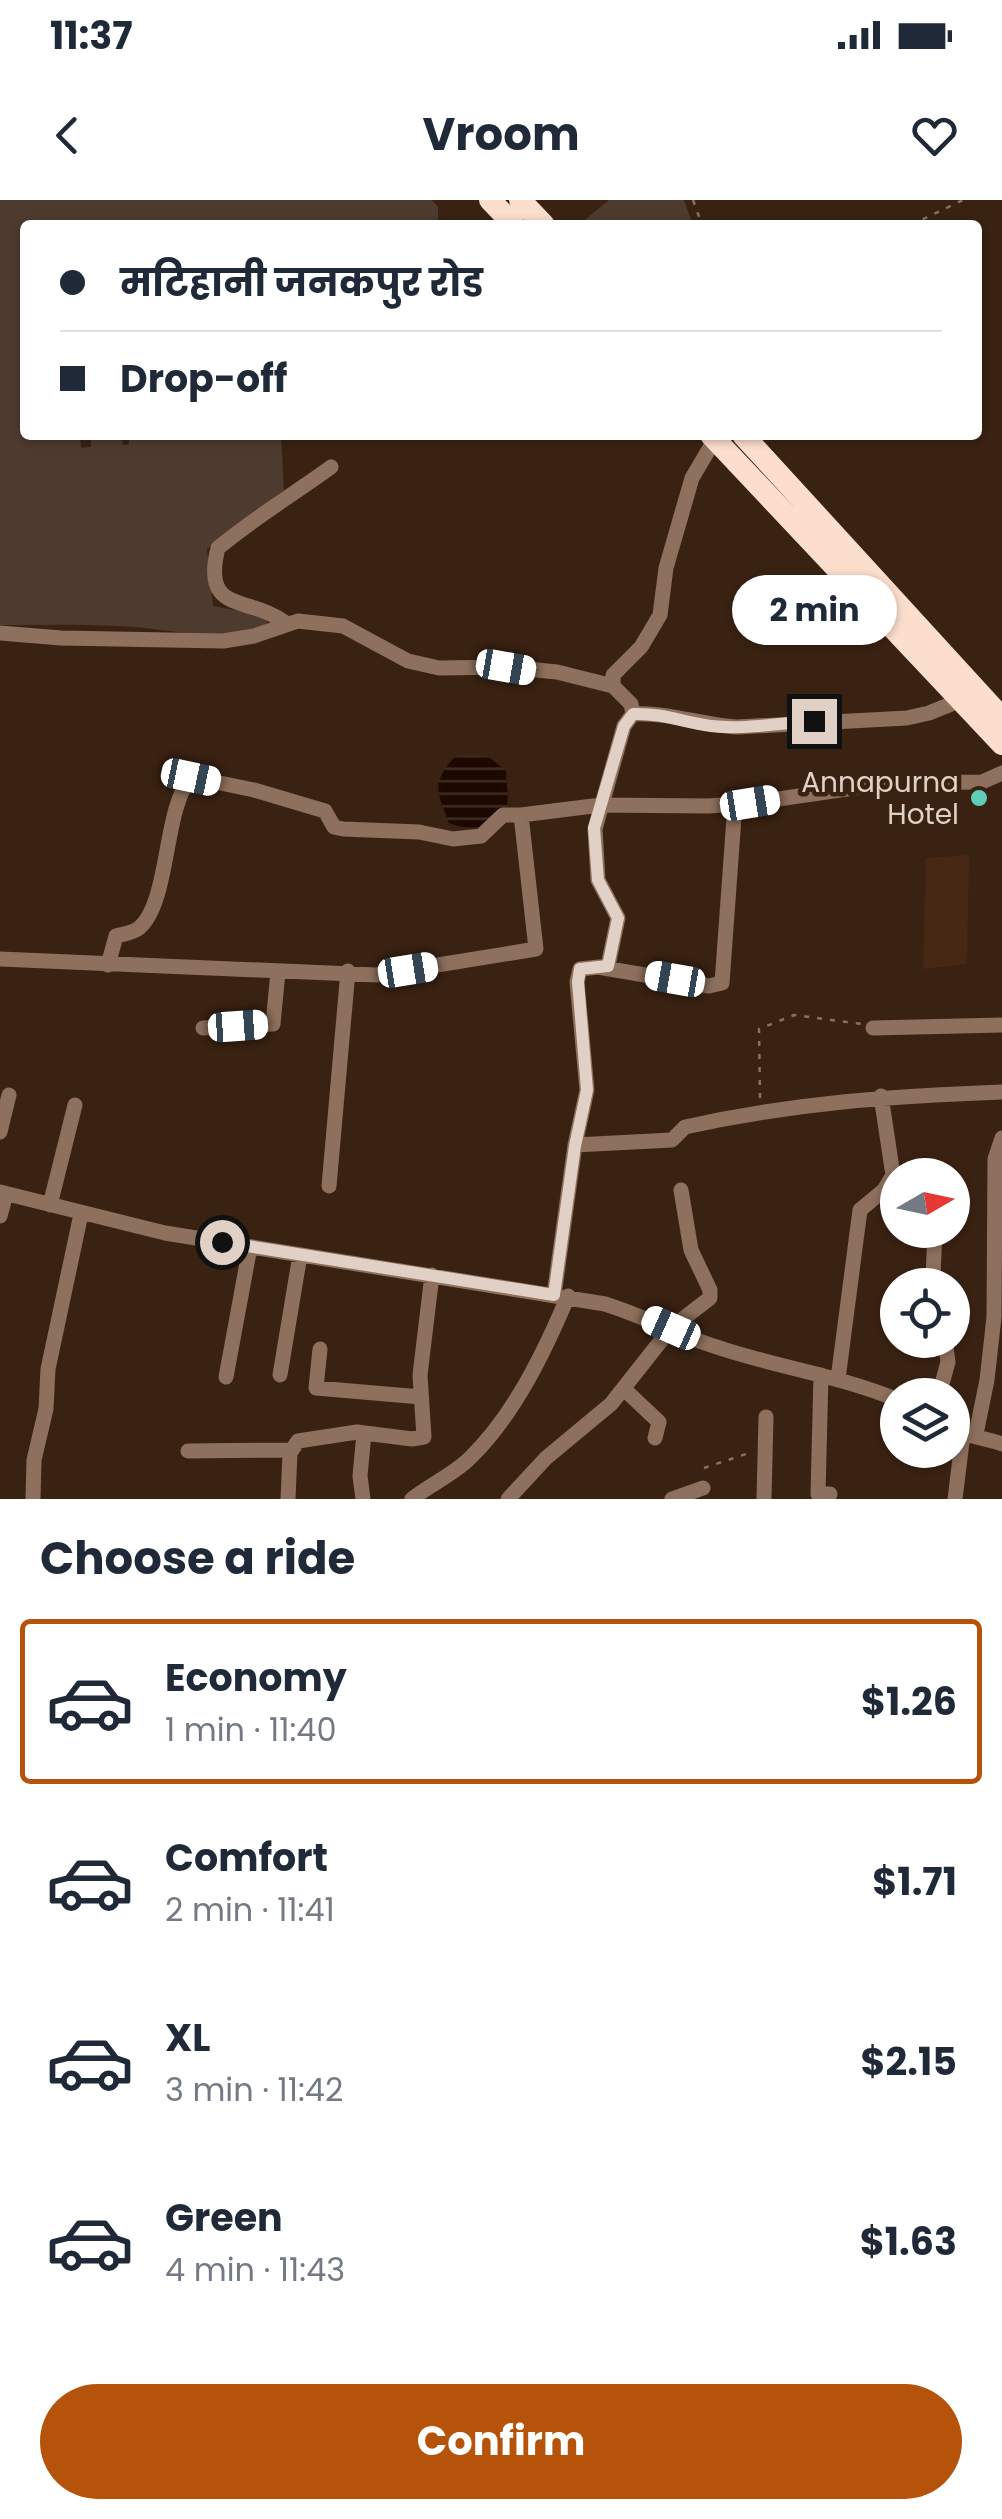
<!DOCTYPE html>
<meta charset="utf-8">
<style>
:root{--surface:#fff;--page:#f2f2f3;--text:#1f2937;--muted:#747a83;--line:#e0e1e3;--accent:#b45309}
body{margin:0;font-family:Poppins,"Noto Sans Devanagari",sans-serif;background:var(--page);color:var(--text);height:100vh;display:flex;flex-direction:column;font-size:38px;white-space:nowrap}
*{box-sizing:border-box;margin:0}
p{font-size:32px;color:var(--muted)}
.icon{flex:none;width:55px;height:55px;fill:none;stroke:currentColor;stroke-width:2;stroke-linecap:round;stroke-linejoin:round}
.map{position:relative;height:1299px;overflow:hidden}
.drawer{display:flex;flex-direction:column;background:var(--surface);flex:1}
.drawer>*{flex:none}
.hud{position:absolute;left:20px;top:20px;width:962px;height:220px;border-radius:10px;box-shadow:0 2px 8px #0004;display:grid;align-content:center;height:220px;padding:0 40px;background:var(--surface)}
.needle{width:65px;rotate:81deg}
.tools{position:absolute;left:880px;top:958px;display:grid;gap:20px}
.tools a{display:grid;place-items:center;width:90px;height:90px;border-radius:50%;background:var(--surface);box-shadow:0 2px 8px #0004;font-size:50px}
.end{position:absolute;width:45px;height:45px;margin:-22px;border:12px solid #e0d0c6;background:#111;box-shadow:0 0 0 5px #111}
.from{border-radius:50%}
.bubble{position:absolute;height:70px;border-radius:35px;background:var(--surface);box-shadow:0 2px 8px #0004;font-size:32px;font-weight:700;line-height:70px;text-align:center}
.car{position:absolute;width:30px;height:60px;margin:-30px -15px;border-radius:12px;box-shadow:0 0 8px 2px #0007;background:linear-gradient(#fff 24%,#345 0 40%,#fff 0 76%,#345 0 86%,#fff 0)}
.hud b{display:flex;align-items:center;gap:35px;height:95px;font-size:38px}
.hud b+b{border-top:2px solid var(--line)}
.hud i{width:25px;height:25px;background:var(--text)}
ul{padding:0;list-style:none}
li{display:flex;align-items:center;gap:30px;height:165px;margin:0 20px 15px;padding:0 20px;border:5px solid transparent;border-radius:10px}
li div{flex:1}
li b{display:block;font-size:38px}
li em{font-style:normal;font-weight:700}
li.active{border-color:var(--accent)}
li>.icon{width:90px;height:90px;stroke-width:1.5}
h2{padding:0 40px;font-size:45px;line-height:120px}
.cta{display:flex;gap:20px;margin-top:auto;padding:20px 40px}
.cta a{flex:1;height:115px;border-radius:60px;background:var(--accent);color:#fff;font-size:40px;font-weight:700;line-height:115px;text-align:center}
.status{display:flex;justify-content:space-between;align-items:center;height:70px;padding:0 50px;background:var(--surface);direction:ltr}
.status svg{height:28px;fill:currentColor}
header{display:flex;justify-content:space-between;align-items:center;height:130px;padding:0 40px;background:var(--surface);font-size:45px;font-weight:700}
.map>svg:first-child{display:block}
</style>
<div class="status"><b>11:37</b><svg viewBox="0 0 49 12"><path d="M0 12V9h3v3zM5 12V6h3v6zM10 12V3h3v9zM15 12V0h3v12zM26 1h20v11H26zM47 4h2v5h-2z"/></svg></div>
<header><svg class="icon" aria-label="back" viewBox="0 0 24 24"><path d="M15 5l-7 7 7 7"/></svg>Vroom<svg class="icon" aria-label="heart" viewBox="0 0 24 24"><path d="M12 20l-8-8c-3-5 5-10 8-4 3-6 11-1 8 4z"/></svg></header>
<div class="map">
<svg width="1002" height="1299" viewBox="0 0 1002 1299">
<defs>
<pattern id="water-rules" width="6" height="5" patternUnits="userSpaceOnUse" patternTransform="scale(2.5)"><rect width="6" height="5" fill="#1d0800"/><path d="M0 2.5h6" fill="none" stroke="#3e2b24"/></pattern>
</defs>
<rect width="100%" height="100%" fill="#3a2212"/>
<path fill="#462815" d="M 969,655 L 967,764 L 923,769 L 926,658 Z"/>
<path fill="#4e3b2f" d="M 0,0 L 432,0 L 438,7 L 438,25 L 25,25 L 25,235 L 80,235 L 81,248 L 91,247 L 91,235 L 121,235 L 123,245 L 129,244 L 128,235 L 281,235 L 284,290 L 207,349 L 213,406 L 266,416 L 267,425 C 219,444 168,428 119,426 C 79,424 39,425 0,425 Z
M 609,0 L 684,0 L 693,25 L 589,25 L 585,20 Z"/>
<path fill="url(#water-rules)" d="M 456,555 L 488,556 L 506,571 C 506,581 509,595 507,605 C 501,630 467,631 449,623 C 436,589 431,584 456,555 Z"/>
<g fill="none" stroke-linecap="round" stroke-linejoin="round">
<path stroke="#867264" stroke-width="2.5" stroke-dasharray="5 8" stroke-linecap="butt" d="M 693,0 L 702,25
M 911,25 L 963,0
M 760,898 L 759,829 L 794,815 L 862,824
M 704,1268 L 749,1253"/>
<path stroke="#8d705d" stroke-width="15" d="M 286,423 C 249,395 201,415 218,348 C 254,318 294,294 331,267
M 0,433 L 61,438 L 223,441 L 254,436 L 298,421 L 343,426 L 408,461 L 439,468 L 507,467 L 557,472 L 613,486
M 633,514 C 669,512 701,525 737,527 L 907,518 L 929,513 L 961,500
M 0,759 L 376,775 L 536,749 L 521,615 L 601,605 L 708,606 L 751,603 L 888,583 L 982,582 L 1002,573
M 108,765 L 116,736 C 123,734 133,733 139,728 C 170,702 163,610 191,577 L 254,590 L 325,611 L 334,627 L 343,629 L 419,632 L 453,639 L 481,636 L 503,615 L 521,615
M 598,767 L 709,786 L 722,783 L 735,604
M 203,828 L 273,824 L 278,772
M 873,828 L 1002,825
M 0,932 L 9,895
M 575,945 L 672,940 L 685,927 C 793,903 892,896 1002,892
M 329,986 L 348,771
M 0,992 L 165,1033 L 605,1104 C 640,1115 671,1131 705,1143 C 768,1166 835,1174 898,1200
M 50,1005 L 75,905
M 0,1016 L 6,994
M 935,1030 L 933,1078 L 939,1085
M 554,1095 L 575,945 L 587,890 L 577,782 L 580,769 L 608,766 L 618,718 L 598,680 L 595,629 L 624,526 L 633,514 L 631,504 L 613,486 L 613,475 L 641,447 L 660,415 L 666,368 L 692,278 L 715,239
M 320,1149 L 316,1188 L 421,1197
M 280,1175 L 300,1055
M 821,1175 L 818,1294 L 830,1294
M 226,1177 L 250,1047
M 838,1179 L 860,1010 L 884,990 L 893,975 L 881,896
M 624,1189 L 659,1222 L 655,1238
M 939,1195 L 948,1162 L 945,1140
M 952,1228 C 967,1237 986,1238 1002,1244
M 976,1234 L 987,1180 L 994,1117 L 995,959 L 1002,938
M 188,1251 L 291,1250
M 33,1299 L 34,1260 L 46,1209 L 48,1169 L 81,1014
M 288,1299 L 290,1253 L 298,1241 L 357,1232 L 412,1239 L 424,1237 L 420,1175 L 432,1075
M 363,1299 L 360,1276 L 364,1233
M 412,1299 C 429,1285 453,1275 470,1258 C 514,1215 544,1153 568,1096
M 508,1299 L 546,1258 L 611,1204 L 671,1128 L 710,1098 L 710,1090 L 691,1050 L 681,990
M 672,1299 L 703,1288
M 764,1299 L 766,1217
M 955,1299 L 963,1234"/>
<path stroke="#fcdecc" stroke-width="22" d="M 490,0 L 514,25
M 520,0 L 544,25
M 711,235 L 1002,544
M 743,235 L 1002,518"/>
</g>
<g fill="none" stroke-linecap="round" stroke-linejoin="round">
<path stroke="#e0d0c6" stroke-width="12" d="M 222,1042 L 554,1095 L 575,946 L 587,890 L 578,782 L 580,769 L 608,766 L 618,718 L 598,680 L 594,628 L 624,526 L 633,514 C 664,513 681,522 711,526 C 745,530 780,523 814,521"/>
</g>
<circle fill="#5eceb8" stroke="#3a2212" stroke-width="4" cx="979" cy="598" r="10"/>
<g text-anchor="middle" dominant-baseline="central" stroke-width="9" stroke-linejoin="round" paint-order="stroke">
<g font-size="28" fill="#e0d0c6" stroke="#3a2212" text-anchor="end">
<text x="959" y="582">Annapurna<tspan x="959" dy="32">Hotel</tspan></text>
</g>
</g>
</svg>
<div class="tools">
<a><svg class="needle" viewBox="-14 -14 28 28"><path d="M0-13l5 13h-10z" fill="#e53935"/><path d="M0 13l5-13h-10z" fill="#747a83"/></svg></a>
<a><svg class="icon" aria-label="locate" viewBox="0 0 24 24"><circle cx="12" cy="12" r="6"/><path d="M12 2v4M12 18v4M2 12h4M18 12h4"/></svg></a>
<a><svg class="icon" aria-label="layers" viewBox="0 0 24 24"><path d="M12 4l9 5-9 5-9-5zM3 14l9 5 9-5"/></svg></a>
</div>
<i class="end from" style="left:222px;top:1042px"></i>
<i class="end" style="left:814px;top:521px"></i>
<div class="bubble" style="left:732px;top:375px;width:165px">2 min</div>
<i class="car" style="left:506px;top:467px;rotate:100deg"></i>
<i class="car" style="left:191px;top:577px;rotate:102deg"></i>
<i class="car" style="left:750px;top:603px;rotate:81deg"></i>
<i class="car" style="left:408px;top:770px;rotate:81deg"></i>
<i class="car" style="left:675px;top:779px;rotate:280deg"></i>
<i class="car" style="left:238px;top:826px;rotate:86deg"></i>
<i class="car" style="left:671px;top:1128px;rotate:294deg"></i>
<div class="hud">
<b><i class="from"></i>मटिहानी जनकपुर रोड</b>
<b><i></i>Drop-off</b>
</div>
</div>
<section class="drawer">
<h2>Choose a ride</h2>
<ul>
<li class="active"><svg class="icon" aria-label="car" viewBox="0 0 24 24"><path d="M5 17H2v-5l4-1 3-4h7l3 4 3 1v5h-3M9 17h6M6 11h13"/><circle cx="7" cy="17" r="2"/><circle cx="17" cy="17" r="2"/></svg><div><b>Economy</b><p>1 min · 11:40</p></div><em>$1.26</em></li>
<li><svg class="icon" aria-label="car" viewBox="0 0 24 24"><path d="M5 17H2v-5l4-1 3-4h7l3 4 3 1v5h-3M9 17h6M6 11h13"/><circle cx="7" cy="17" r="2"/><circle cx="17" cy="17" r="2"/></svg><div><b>Comfort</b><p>2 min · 11:41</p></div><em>$1.71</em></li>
<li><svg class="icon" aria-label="car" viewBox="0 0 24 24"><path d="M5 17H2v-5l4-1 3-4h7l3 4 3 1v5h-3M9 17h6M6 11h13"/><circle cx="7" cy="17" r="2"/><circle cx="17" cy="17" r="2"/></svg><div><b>XL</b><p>3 min · 11:42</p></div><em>$2.15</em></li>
<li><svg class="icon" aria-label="car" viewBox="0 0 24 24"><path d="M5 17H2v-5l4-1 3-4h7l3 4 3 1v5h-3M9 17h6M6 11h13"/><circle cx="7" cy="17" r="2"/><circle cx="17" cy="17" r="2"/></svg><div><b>Green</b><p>4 min · 11:43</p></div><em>$1.63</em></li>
</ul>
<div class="cta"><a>Confirm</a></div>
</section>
